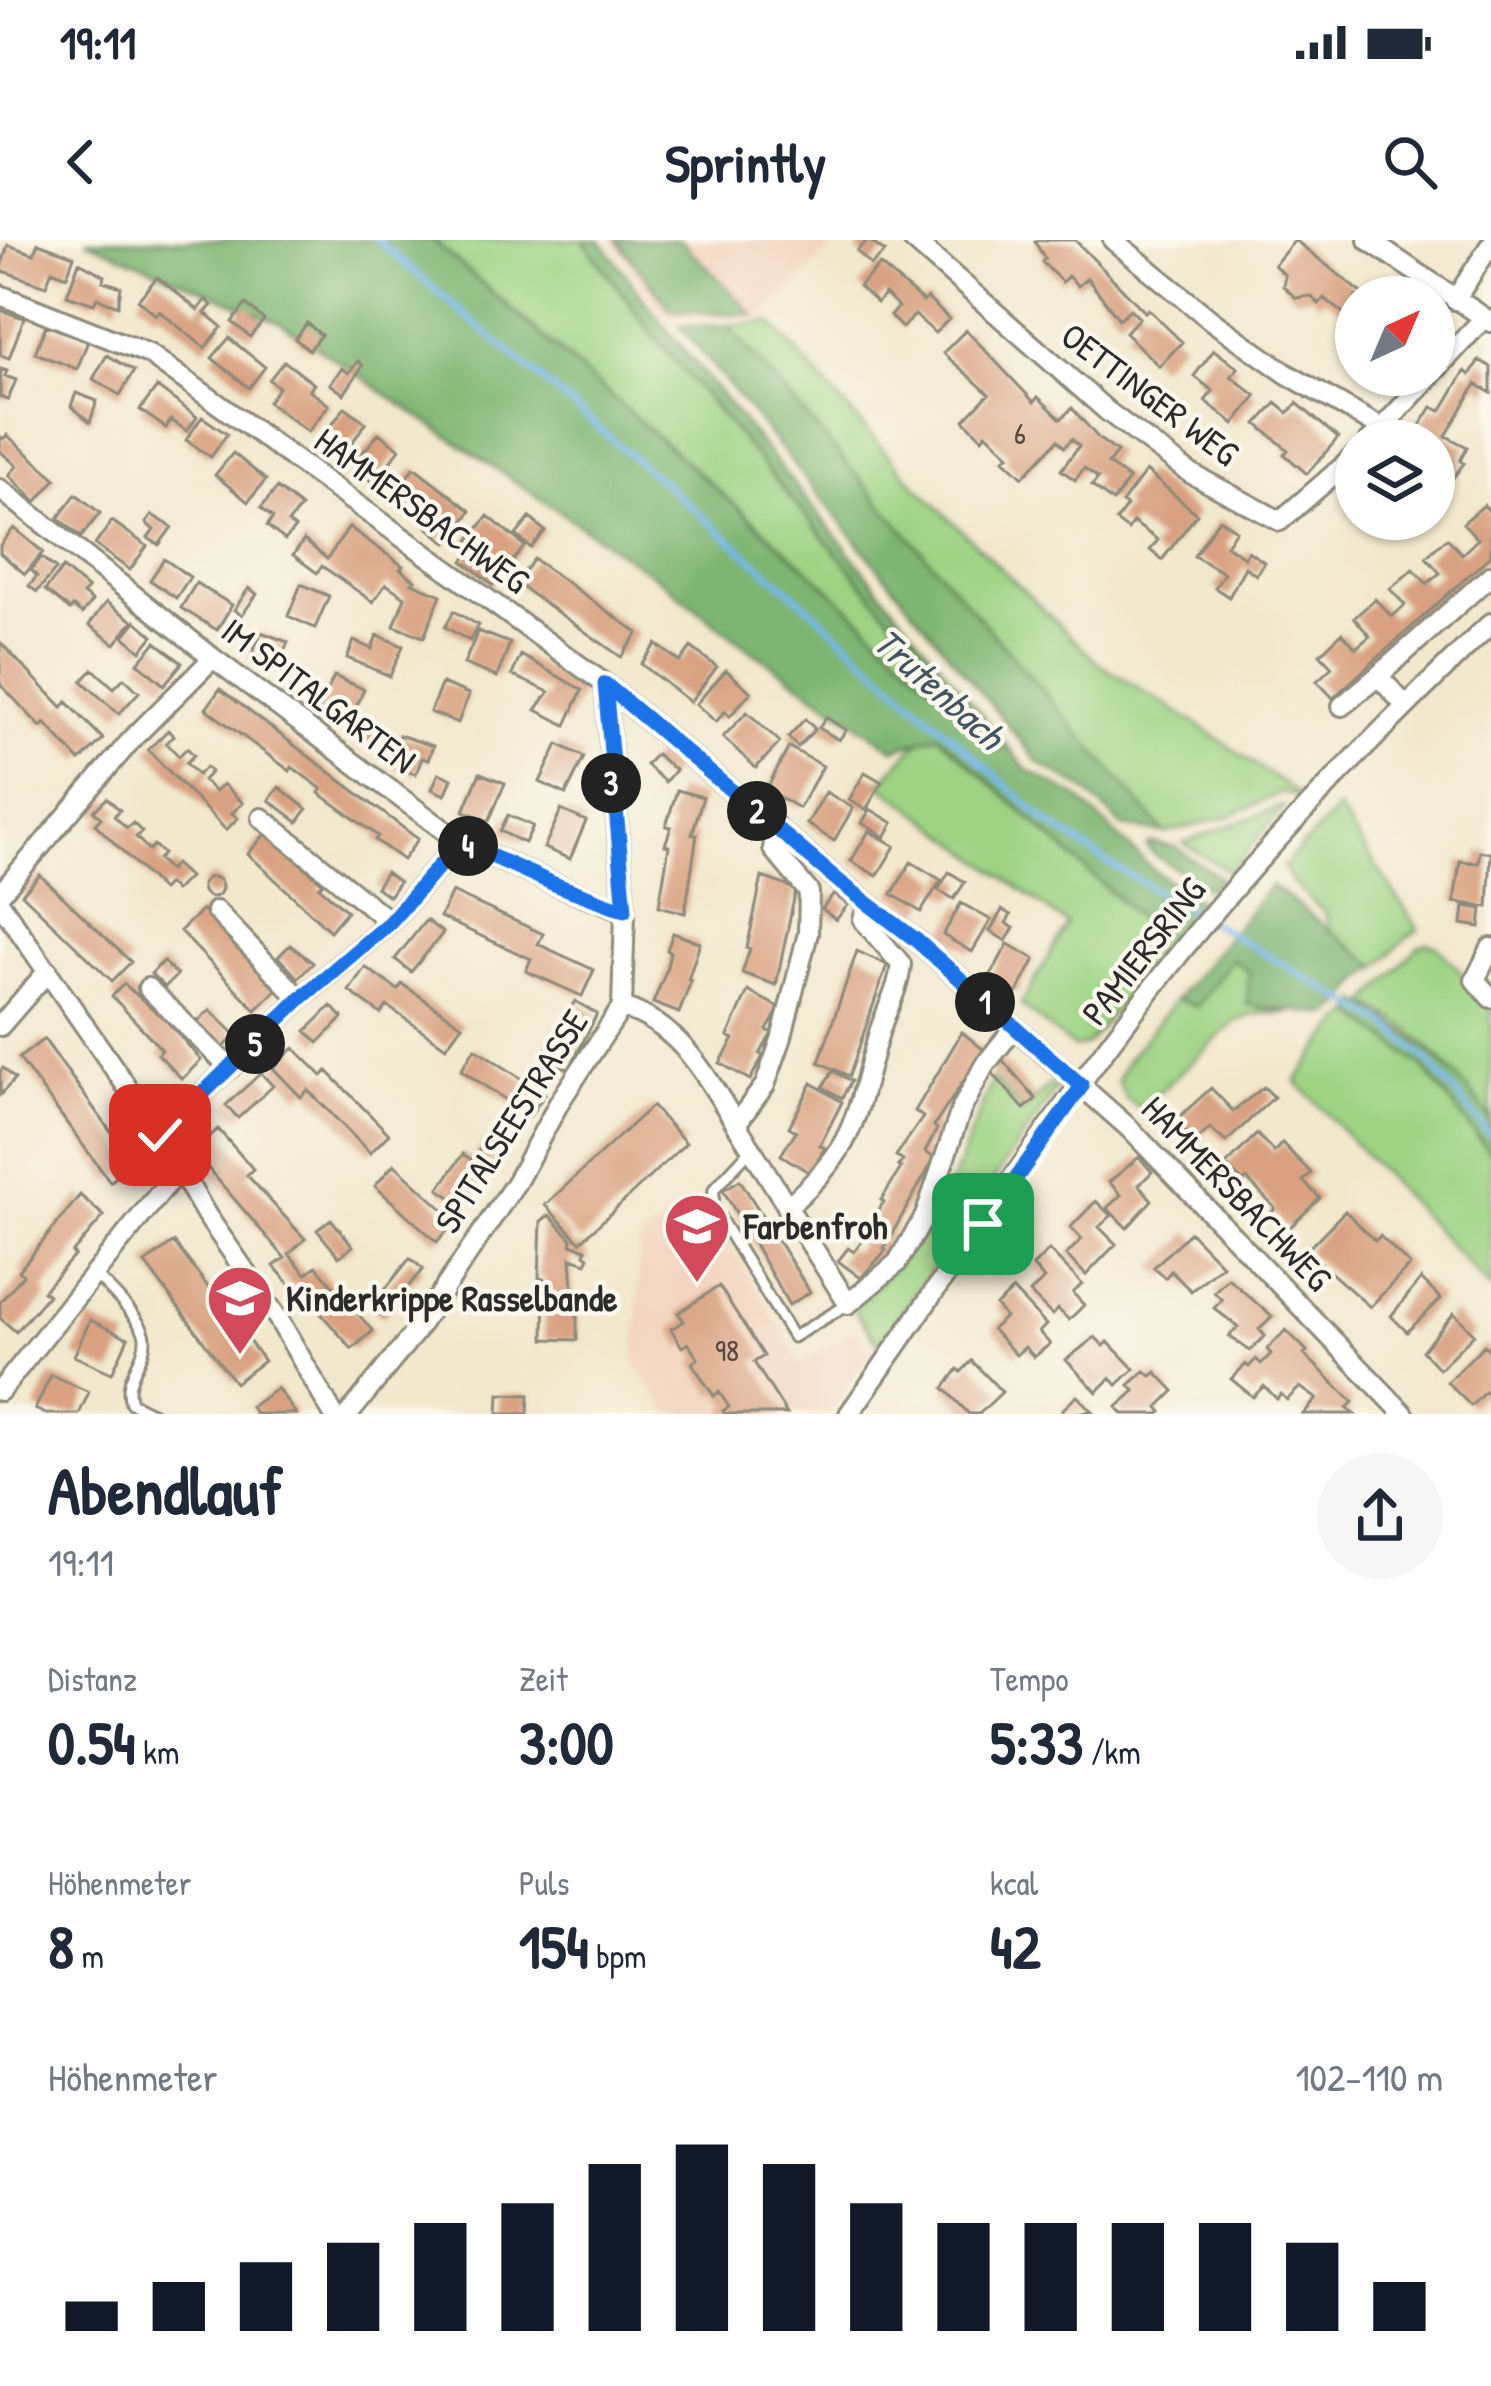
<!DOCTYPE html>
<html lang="de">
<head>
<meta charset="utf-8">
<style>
  body { margin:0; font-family:"Patrick Hand",sans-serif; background:#f6f6f7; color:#1f2937; height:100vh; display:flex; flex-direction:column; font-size:45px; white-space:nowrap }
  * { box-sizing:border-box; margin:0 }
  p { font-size:39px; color:#747a83 }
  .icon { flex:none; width:66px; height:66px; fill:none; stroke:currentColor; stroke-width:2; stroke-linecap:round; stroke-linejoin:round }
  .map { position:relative; height:1174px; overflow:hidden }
  .panel { display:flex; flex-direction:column; background:#fff; flex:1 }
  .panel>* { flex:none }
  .needle { width:78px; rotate:44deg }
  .buttons { position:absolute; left:1335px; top:36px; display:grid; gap:24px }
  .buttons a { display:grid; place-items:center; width:120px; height:120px; border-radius:50%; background:#fff; box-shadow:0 3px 9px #0004; font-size:60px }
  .pin { position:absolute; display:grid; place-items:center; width:102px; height:102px; color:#fff; margin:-51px; border-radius:24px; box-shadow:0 6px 18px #0006 }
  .km { position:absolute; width:60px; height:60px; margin:-30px; border-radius:50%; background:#222; color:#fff; font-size:33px; line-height:60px; text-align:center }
  .round { display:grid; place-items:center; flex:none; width:126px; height:126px; border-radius:63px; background:#f6f6f7 }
  .overview { display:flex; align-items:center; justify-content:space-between; height:204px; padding:0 48px }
  h1 { font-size:66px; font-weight:700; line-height:90px }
  .metrics { display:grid; grid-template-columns:repeat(3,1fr); gap:18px; height:204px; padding:12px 48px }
  .metrics div { display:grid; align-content:center }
  .metrics b { font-size:60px; font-weight:700 }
  .metrics small { font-size:33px; font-weight:400 }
  .metrics p { font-size:33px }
  .chart { height:336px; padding:24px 48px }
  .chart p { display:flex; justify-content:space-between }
  .chart svg { width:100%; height:216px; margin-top:12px; stroke:#111827; stroke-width:6 }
  .status { display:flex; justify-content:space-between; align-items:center; height:84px; padding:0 60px; background:#fff; direction:ltr }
  .status svg { height:33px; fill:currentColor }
  header { display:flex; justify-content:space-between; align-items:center; height:156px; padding:0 48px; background:#fff; font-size:54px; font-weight:700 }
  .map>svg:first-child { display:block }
</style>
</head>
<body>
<div class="status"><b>19:11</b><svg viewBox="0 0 49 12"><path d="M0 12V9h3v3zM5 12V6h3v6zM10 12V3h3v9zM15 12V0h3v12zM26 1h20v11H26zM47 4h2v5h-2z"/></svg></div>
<header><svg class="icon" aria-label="back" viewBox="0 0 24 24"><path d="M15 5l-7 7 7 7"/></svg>Sprintly<svg class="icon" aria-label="search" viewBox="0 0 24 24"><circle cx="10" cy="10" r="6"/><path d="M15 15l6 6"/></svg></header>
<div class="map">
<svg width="1491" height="1174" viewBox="0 0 1491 1174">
  <rect width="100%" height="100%" fill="#fbf7ec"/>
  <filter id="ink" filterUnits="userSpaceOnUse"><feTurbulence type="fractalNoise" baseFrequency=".00833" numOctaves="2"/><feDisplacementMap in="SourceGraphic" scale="24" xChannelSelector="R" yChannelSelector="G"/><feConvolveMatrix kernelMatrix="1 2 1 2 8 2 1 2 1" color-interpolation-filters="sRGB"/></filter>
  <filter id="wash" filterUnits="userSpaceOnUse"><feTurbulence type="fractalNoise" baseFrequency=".004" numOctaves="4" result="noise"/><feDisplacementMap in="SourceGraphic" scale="48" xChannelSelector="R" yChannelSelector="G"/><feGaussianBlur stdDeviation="2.7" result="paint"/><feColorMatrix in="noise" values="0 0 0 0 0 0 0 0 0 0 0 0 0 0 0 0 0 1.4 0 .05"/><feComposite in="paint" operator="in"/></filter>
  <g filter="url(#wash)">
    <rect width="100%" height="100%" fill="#f2e8ce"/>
    <path fill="#f3d4bf" d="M612 0H840L760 78 665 77Z
      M706 964 801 1123 855 1089 871 1114 830 1174H670L635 1124 640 1001 684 967Z"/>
    <path fill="#9ed384" stroke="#647f58" stroke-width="3" d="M433 0H583L651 93 1012 519 804 325Z
      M770 82 914 244 1098 423 1197 484 1304 559 1281 553 1227 577 1165 593 728 86Z
      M938 495 1147 686 1153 722 1087 805 1074 808 1021 765 1067 684 880 544 919 501Z
      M1280 567H1284L1230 632 1183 603Z
      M1338 569 1419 690 1407 697 1378 727 1330 691 1325 673 1293 644 1283 627Z
      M1427 703 1437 706 1491 765V879C1458 835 1417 788 1367 763L1419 706Z
      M1232 719 1249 732 1257 768 1290 773 1255 774 1236 781 1141 869 1127 859 1117 841 1127 820 1176 759 1197 766Z
      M1353 773 1422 826 1491 914V1049L1296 841 1335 789Z
      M993 838 1023 871 1050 845 1056 850 879 1104 854 1070 927 990 945 959Z"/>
    <path fill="#7eb572" stroke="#54704e" stroke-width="3" d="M86 0H432L804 326 1003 511 652 93 583 0H600L659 79 1026 529 1077 557 1154 631 1199 661 1153 722 1147 685 939 495 894 509 737 400 662 341 281 83Z
      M617 0H680L754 75 671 70Z
      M728 86 1165 593 1123 587 1084 549 1038 522 680 86Z
      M1151 603 1174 607 1221 638 1209 650 1152 613 1147 606Z
      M1271 645 1378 727C1356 739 1350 761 1330 775L1247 765 1249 732 1232 719 1197 767 1176 759Z
      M1358 761C1390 776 1483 850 1491 884 1491 893 1491 905 1491 914L1422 826 1353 773Z"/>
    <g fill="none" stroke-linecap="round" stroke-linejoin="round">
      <path stroke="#77b8ec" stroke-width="6" d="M377 0 801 360 1046 581 1103 620 1388 785 1427 820 1491 896"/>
    </g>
    <g id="blocks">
      <path fill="#d9a181" d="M868 0 885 12 871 25 857 11Z
        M1039 0H1075L1145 72 1148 69 1182 102 1159 126 1125 93 1139 78 1130 69 1119 79 1087 38 1078 46 1068 36 1062 42 1042 22 1045 19 1035 2Z
        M1295 0 1367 57H1356V83L1324 58 1319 64 1311 56 1296 58 1283 46 1285 35 1274 25Z
        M38 3 74 16 67 36 52 30 46 46 0 30 8 5 34 14Z
        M79 22 105 36 103 41 121 47 118 66 97 58 94 64 67 55Z
        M880 25 923 62 927 58 949 79 935 93 915 75 902 88 890 76 898 67 885 54 877 63 859 46Z
        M157 37 198 70 206 59 212 65 205 73 222 87 205 108 159 71 156 75 138 60Z
        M246 64 264 80 250 97 232 82Z
        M0 70 24 78 9 118 0 115Z
        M307 83 321 95 309 110 295 99Z
        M46 85 88 101 77 129 35 113Z
        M966 90 1034 162 1038 157 1061 179 1072 168 1099 199 1117 212 1108 224 1129 239 1113 262 1092 246 1098 238 1084 228 1075 240 1061 230 1079 206 1072 199 1064 207 1058 200 1023 237 1004 219 1009 215 986 193 982 198 964 180 989 154 943 113Z
        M229 98 265 127 249 148 212 118Z
        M1214 110 1238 128 1231 136 1256 156 1234 184 1205 161 1213 151 1194 136Z
        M107 115 134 131 120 155 93 139Z
        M1479 120 1491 127V153L1476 144 1446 196 1467 207 1460 221 1464 223 1450 242 1434 233V201H1410L1432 167 1441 171 1465 131 1470 135Z
        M284 121 314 144 309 150 329 165 308 192 268 162 279 147 269 140Z
        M358 121 363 125 344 154 330 144 342 128 349 133Z
        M1 129 7 131 5 136 16 140 8 160 0 157Z
        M157 147 197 177 187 191 171 180 166 188 140 170Z
        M76 153 97 161 90 182 71 166Z
        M1276 163 1288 173 1297 163 1338 198 1307 234 1284 214 1288 210 1257 184Z
        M345 167 366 183 341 218 319 202Z
        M202 177 227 194 211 217 186 200Z
        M379 193 400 209 374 243 352 226Z
        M7 195 56 239 36 262 9 235 17 226 0 211V196L3 199Z
        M233 213 266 240 248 262 215 235Z
        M414 227 471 271 447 303 425 285 434 274 419 262 411 273 391 257Z
        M1146 231 1197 274 1162 320 1150 310 1158 300 1133 282 1128 290 1116 281 1127 266 1122 263Z
        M277 248 301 267 288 283 295 288 285 300 267 286 273 278 261 268Z
        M76 254 100 273 81 297 58 278Z
        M1484 265 1491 273V315L1333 458 1317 441 1332 427 1320 414 1342 393 1356 408 1370 396 1354 378 1375 359 1392 377 1405 365 1390 349 1413 329 1427 344 1440 333 1426 317 1447 298 1462 314 1478 299 1463 283Z
        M152 275 172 287 159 305 148 298 154 290 146 283Z
        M488 276 525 306 493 345 463 321 475 305 469 300Z
        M530 278 545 291 531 308 516 295Z
        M1219 279 1236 290 1226 305 1244 317 1248 311 1264 322 1256 335 1245 327 1229 357 1215 348 1224 333 1194 316Z
        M112 281 147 306 130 330 95 305Z
        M349 287 403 326 400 329 415 340 412 343 441 355 424 397 394 386 405 357 386 344 373 362 322 326 317 333 293 315 304 300 327 319Z
        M14 288 43 312 25 334 0 313V305Z
        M41 317 56 329 37 352 29 346 37 336 31 330Z
        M164 319 190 337 176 358 150 340Z
        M534 319 638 393 621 417 516 343Z
        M63 328 88 349 83 354 92 361 82 374 73 367 70 370 45 350Z
        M196 343 232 365 217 390 181 368Z
        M301 344 329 356 315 388 288 376Z
        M249 348 257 354 242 375 234 370Z
        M106 362 133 381 115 404 89 385Z
        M454 371 478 385 470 401 445 387Z
        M136 381 153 396 141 411 124 396Z
        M478 391 510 403 497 437 464 424Z
        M261 392 288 402 276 431 250 420Z
        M377 395 403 406 390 436 347 418 354 401 372 409Z
        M0 402 62 467 67 462 103 499 80 521 45 483 41 487 0 444Z
        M156 402 182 423 164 445 138 423Z
        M656 404 680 422 691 407 717 427 690 462 641 424Z
        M521 415 582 450 566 485 536 470 549 452 512 435Z
        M93 429 114 448 124 438 139 452 119 474 82 441Z
        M726 430 751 452 730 476 725 471 716 482 696 464Z
        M334 436 364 449 347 487 317 474Z
        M442 443 469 454 458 483 430 472Z
        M220 449 418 599 403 620 375 600 378 596 319 553 322 549 292 527 290 531 206 469Z
        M747 472 780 502 756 528 723 497Z
        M826 477 846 490 839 500 819 488Z
        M805 479 815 489 798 507 788 497Z
        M363 481 381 487 374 506 357 499Z
        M168 490 174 496 166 503 179 516 187 508 194 515 186 523 198 535 206 527 211 532 203 540 215 552 223 544 243 563 232 573 238 578 226 590 148 510Z
        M399 495 433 506 428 520 422 518 416 534 389 525Z
        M558 504 584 517 566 554 540 542Z
        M789 507 823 526 799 568 766 550Z
        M656 514 675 530 665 542 646 525Z
        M865 532 882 542 866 570 849 560Z
        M439 533 452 539 445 555 432 549Z
        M480 533 505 543 489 581 464 571Z
        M279 547 307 569 298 582 269 560Z
        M677 550 703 557 692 594 697 595 685 673 659 666 669 606 665 605 671 587 666 586Z
        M826 552 853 568 834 601 807 584Z
        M107 558 120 570 114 576 127 588 133 583 142 592 136 597 149 610 154 605 163 614 158 619 169 630 175 624 189 637 175 651 168 644 162 650 95 584 101 578 94 571Z
        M870 569 893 583 885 597 862 583Z
        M561 570 586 581 570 619 544 608Z
        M508 575 533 586 525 603 500 591Z
        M742 575 755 587 744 598 731 586Z
        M869 591 895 606 877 636 851 621Z
        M266 593 323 643 319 647 347 671 330 691 248 614Z
        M1480 611 1491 613 1488 667 1454 662 1460 621 1478 623Z
        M911 622 941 640 921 672 892 654Z
        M386 632 399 642 389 656 376 647Z
        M949 632 965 642 954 659 938 650Z
        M40 635 131 722 112 741 22 654Z
        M762 637 796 649 776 745 742 733 750 709 747 708Z
        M202 647a10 10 0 1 1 20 0a10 10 0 1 1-20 0Z
        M452 652 543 694 538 704 594 730 582 756 526 731 531 719 440 677Z
        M834 654 848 665 836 680 822 669Z
        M961 663 991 680 972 712 943 695Z
        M1464 666 1482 669 1480 687 1462 684Z
        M202 670 277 749 256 770 180 691Z
        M1002 670 1011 675 1006 683 1014 688 1006 701 990 691Z
        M426 680 443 693 411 732 395 719Z
        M673 693 700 703 688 740 691 741 679 773 653 763 666 731 670 712 667 710Z
        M1008 704 1035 719 1017 753 989 738Z
        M290 705 313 723 298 738 278 717Z
        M857 711 887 725 849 836 819 822Z
        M163 721 177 735 165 747 151 734Z
        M365 727 398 750 402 744 462 785 446 807 387 766 381 774 349 751Z
        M124 744 166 780 201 820 182 839 158 814 162 810 112 756Z
        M748 751 780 768 767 790 772 793 760 814 763 816 750 840 720 823 734 799 728 796Z
        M575 761 597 774 569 830 543 815Z
        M331 766 343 778 318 803 306 791Z
        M210 770 236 795 223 808 197 782Z
        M962 792 984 810 934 886 937 889 925 912 933 917 930 926 884 1008 886 1010 861 1038 838 1021 848 1008 854 1012 867 995 876 979 873 977 884 962 881 960 901 928 898 926 903 921 896 916 923 877 915 871Z
        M44 799 134 924 110 942 19 818Z
        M294 808 322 836 327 831 389 894 370 913 308 850 301 857 273 828Z
        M475 808 545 854 530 876 461 830Z
        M1001 818 1036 859 1024 869 989 829Z
        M3 828 15 839 0 855V831Z
        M833 831 851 841 842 858 823 847Z
        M261 833 273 846 238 878 226 865Z
        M812 843 842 862 820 905 825 908 810 933 781 915 796 891 789 887Z
        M1264 847 1274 857 1226 902 1210 888 1195 902 1175 881 1211 848 1233 871Z
        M652 866 686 903 580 1002 545 965Z
        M218 889 253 929 247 935 305 999 289 1014 306 1034 316 1026 373 1091 352 1109 295 1044 292 1047 274 1026 285 1018 193 911Z
        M1257 894 1274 912 1282 903 1311 933 1303 941 1320 958 1288 989 1272 972 1275 968 1247 939 1243 942 1226 925Z
        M486 900 499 909 462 964 439 949 463 914 472 920Z
        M1139 917 1152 932 1139 945 1152 960 1127 988 1107 968 1121 955 1109 942Z
        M394 924 456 981 437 1002 375 946Z
        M740 940 810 1052 789 1065 723 950Z
        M80 955 104 976 72 1013 75 1015 43 1051 48 1055 16 1092 0 1078V1062L23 1035 19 1031Z
        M1096 961 1111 976 1099 987 1116 1004 1086 1035 1066 1015 1082 999 1071 987Z
        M1345 971 1375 1001 1380 996 1410 1025 1370 1067 1306 1011Z
        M549 975 572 999 571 1004 586 1009 585 1014 589 1017 586 1023 571 1018 574 1063 593 1067 591 1071 577 1072V1100L544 1099 545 1039 539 1038 541 981Z
        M331 979 353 1006 339 1017 317 990Z
        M1190 992 1222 1025 1191 1051 1171 1031 1165 1038 1154 1027Z
        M174 1002 264 1121 235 1143 145 1023Z
        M1049 1010 1082 1044 1073 1053 1084 1065 1069 1080 1058 1069 1052 1075 1030 1053 1044 1039 1033 1026Z
        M410 1018 423 1029 383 1077 371 1067Z
        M1228 1038 1272 1077 1259 1089 1265 1096 1250 1111 1229 1096 1238 1087 1214 1068 1222 1060 1214 1052Z
        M1421 1039 1441 1059 1407 1092 1391 1076Z
        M719 1046 764 1116 754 1122 787 1174H725L723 1171 729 1167 719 1152 714 1156 692 1123 698 1119 688 1103 682 1107 671 1089 684 1081 678 1073Z
        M1013 1050 1046 1085 1039 1092 1050 1104 1034 1117 1025 1107 1016 1115 992 1089 1005 1077 996 1066Z
        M1454 1073 1474 1094 1439 1129 1422 1111Z
        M90 1080 128 1098 112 1133 74 1116Z
        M1286 1090 1307 1111 1304 1114 1353 1162 1347 1168 1354 1174H1303L1317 1159 1300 1147 1287 1160 1281 1154 1277 1159 1264 1146 1253 1157 1231 1139 1246 1124 1249 1127 1256 1119 1261 1124 1271 1114 1267 1109Z
        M1095 1097 1104 1106 1108 1102 1134 1129 1117 1145 1111 1138 1097 1152 1066 1120Z
        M1484 1105 1491 1112V1146L1471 1166 1447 1142Z
        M972 1121 1002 1152 979 1174H969L944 1148 958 1129 961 1132Z
        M1145 1131 1151 1136 1156 1132 1174 1151 1158 1167 1162 1172 1159 1174H1123L1117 1167 1135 1151 1129 1145Z
        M51 1135 89 1152 79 1174H46L35 1169Z
        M277 1148 296 1174H256L251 1167Z
        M499 1154 529 1155 528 1174H498Z
        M1077 1156 1092 1171 1066 1174 1062 1170Z"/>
    </g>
  </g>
  <g filter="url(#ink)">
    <use href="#blocks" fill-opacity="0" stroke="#8e8a7c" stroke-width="3"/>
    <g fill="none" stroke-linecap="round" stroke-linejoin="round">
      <defs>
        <path id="lane" d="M751 909 714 949 713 967 793 1097 847 1065
          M96 1035C107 1047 145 1082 145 1098 146 1122 122 1137 131 1163L154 1174"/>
        <path id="street" d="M913 0 1107 171 1190 233 1280 281 1356 215
          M1113 0 1212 81 1287 134 1383 189
          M1368 0 1491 82
          M0 55 149 114 605 444 841 643 916 700 1129 888 1404 1174
          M1455 60 1491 4
          M1434 132 1484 78
          M1370 201 1431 135
          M0 249 213 418 460 602 554 644 625 671
          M1405 465 1378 436 1491 335
          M1342 466 1378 436
          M262 578 390 682
          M776 587 773 609 809 652 808 693 781 800 765 845 736 884 848 1064 897 1023 925 976 961 870 984 826 1014 788
          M0 654 133 498 213 418
          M0 663 160 895 207 976 279 1080 333 1174
          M216 671 300 759
          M1491 708 1475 740 1491 758
          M148 748 230 828
          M622 767C680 785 706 836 736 884
          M0 786 48 731
          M160 895 300 759 390 682 460 602
          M787 967C857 906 854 880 878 796 885 771 899 750 901 724L863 680 868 664
          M0 1151 179 929
          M349 1174 415 1092 517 941 560 861 622 767 625 671 605 444
          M849 1174C975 996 1094 809 1237 645 1317 553 1403 468 1491 383"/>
      </defs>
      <use href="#lane" stroke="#8e8a7c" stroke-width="15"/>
      <use href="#street" stroke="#8e8a7c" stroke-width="24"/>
      <use href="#lane" stroke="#fff" stroke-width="9"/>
      <use href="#street" stroke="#fff" stroke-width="18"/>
    </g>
  </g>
  <g fill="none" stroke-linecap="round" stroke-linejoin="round" filter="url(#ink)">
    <defs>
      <path id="route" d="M160 895 300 759 390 682 460 602 554 644 625 670 605 444 841 643 916 700 1082 846 983 984"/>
    </defs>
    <use href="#route" stroke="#fff" stroke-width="24"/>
    <use href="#route" stroke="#1a73e8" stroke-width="15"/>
  </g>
  <defs>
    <symbol id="school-pin" viewBox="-11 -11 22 30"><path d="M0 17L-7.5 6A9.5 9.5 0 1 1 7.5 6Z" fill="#d1495b" stroke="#fbf7ec"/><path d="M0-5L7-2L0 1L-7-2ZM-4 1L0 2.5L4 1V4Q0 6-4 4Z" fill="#fff"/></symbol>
  </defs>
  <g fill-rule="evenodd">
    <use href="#school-pin" x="659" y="948" width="76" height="104"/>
    <use href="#school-pin" x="202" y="1020" width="76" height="104"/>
  </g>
  <g text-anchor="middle" stroke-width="9" stroke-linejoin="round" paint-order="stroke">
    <g font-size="30" fill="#564840">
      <text x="1020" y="204">6</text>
      <text x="727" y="1121">98</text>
    </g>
    <g font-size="36" fill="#2b2b2b" stroke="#fbf7ec">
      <text transform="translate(1150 154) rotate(37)" y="13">OETTINGER WEG</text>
      <text transform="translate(422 270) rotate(36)" y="13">HAMMERSBACHWEG</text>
      <text transform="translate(319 455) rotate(37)" y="13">IM SPITALGARTEN</text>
      <text transform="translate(1143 711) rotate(-52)" y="13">PAMIERSRING</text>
      <text transform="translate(511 881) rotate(-58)" y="13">SPITALSEESTRASSE</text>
      <text transform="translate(1237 953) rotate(46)" y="13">HAMMERSBACHWEG</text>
    </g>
    <g font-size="36" font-weight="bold" fill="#2b2b2b" stroke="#fbf7ec" text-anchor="start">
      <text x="744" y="999">Farbenfroh</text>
      <text x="286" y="1071">Kinderkrippe Rasselbande</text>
    </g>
    <g font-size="39" font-style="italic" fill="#425565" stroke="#fbf7ec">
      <text transform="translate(939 448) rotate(42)" y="14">Trutenbach</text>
    </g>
  </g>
</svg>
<div class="buttons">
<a><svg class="needle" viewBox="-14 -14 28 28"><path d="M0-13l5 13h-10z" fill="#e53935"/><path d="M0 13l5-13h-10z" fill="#747a83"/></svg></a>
<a><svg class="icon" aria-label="layers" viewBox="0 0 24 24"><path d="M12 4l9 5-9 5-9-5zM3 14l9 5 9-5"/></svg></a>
</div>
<div class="pin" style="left:983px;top:984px;background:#1e9e55"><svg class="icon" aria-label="arrive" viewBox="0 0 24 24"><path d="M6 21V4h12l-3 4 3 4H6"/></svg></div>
<div class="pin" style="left:160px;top:895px;background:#d93025"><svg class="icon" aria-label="check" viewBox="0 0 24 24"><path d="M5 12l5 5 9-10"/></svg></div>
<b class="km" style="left:985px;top:762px">1</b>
<b class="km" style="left:757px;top:571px">2</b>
<b class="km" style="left:611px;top:543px">3</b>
<b class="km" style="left:468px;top:606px">4</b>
<b class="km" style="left:255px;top:804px">5</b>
</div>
<section class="panel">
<div class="overview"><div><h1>Abendlauf</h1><p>19:11</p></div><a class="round"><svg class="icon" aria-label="share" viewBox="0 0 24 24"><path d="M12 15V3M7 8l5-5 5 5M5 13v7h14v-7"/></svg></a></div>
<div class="metrics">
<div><p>Distanz</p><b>0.54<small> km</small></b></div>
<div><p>Zeit</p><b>3:00</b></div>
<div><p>Tempo</p><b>5:33<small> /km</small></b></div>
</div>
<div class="metrics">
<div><p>Höhenmeter</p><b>8<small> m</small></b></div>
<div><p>Puls</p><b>154<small> bpm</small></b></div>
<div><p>kcal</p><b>42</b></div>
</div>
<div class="chart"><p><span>Höhenmeter</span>102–110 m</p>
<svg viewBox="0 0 160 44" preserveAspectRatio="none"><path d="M5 44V38M15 44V34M25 44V30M35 44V26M45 44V22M55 44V18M65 44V10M75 44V6M85 44V10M95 44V18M105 44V22M115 44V22M125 44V22M135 44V22M145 44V26M155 44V34"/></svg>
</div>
</section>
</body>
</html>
